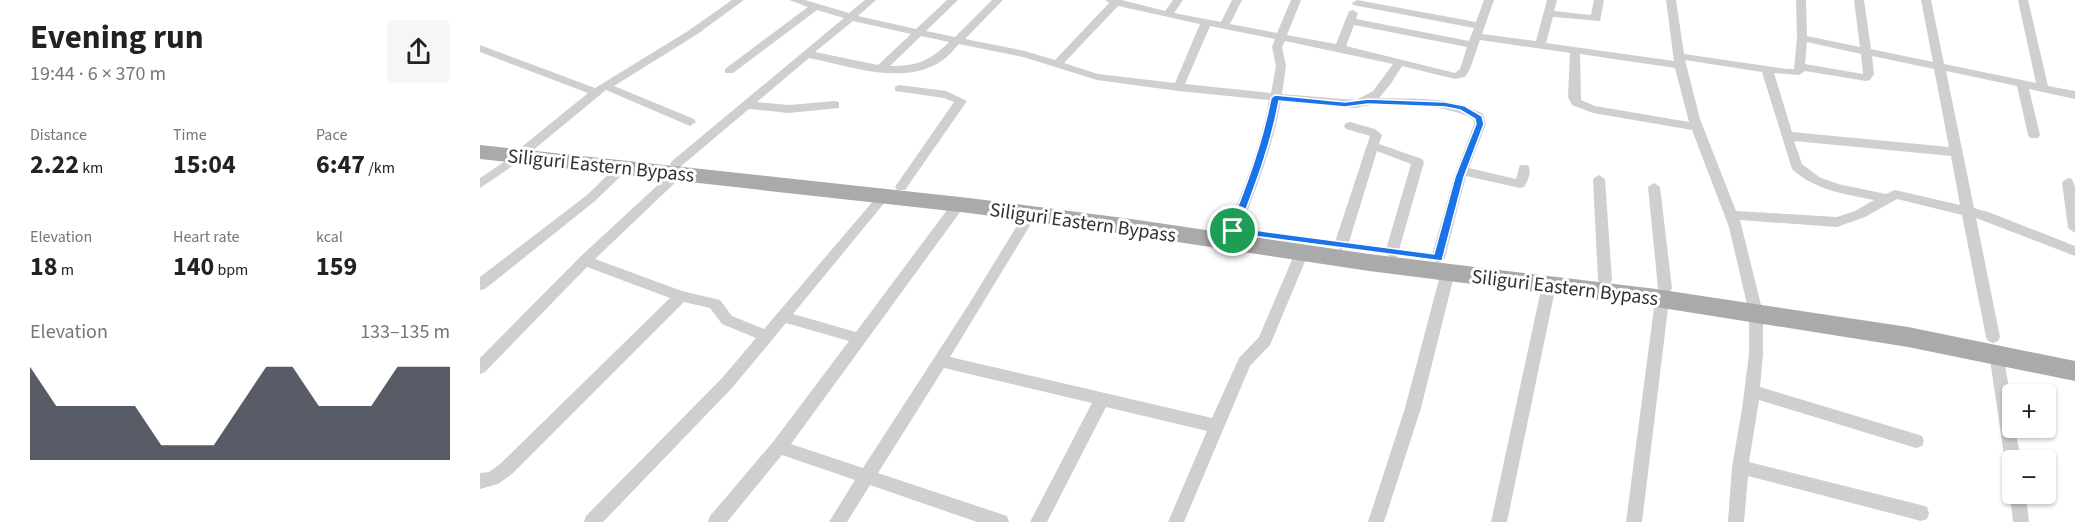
<!DOCTYPE html>
<html lang="en">
<head>
<meta charset="utf-8">
<style>
  body { margin:0; font-family:"Source Sans 3",sans-serif; background:#f6f6f6; color:#222; height:100vh; display:flex; flex-direction:column; font-size:22px; white-space:nowrap }
  * { box-sizing:border-box; margin:0 }
  p { font-size:20px; color:#767676 }
  .icon { flex:none; width:33px; height:33px; fill:none; stroke:currentColor; stroke-width:2; stroke-linecap:round; stroke-linejoin:round }
  .map { position:relative; flex:1; overflow:hidden }
  .details { display:flex; flex-direction:column; background:#fff; width:480px }
  .details>* { flex:none }
  .controls { position:absolute; left:1522px; top:384px; display:grid; gap:12px }
  .controls a { display:grid; place-items:center; width:54px; height:54px; border-radius:6px; background:#fff; box-shadow:0 2px 4px #0004; font-size:30px }
  .pin { position:absolute; display:grid; place-items:center; width:51px; height:51px; color:#fff; margin:-26px; border:3px solid #fff; border-radius:50%; box-shadow:0 2px 6px #0007 }
  .round { display:grid; place-items:center; flex:none; width:63px; height:63px; border-radius:6px; background:#f6f6f6 }
  .overview { display:flex; align-items:center; justify-content:space-between; height:102px; padding:0 30px }
  h1 { font-size:33px; font-weight:700; line-height:45px }
  .metrics { display:grid; grid-template-columns:repeat(3,1fr); gap:9px; height:102px; padding:6px 30px }
  .metrics div { display:grid; align-content:center }
  .metrics b { font-size:26px; font-weight:700 }
  .metrics small { font-size:16px; font-weight:400 }
  .metrics p { font-size:16px }
  .chart { height:168px; padding:12px 30px }
  .chart p { display:flex; justify-content:space-between }
  .chart svg { width:100%; height:108px; margin-top:6px; fill:#111827; opacity:.7 }
  main { display:flex; flex:1; min-height:0 }
  .map>svg:first-child { display:block }
</style>
</head>
<body>
<main>
<section class="details">
<div class="overview"><div><h1>Evening run</h1><p>19:44 · 6 × 370 m</p></div><a class="round"><svg class="icon" aria-label="share" viewBox="0 0 24 24"><path d="M12 15V3M7 8l5-5 5 5M5 13v7h14v-7"/></svg></a></div>
<div class="metrics">
<div><p>Distance</p><b>2.22<small> km</small></b></div>
<div><p>Time</p><b>15:04</b></div>
<div><p>Pace</p><b>6:47<small> /km</small></b></div>
</div>
<div class="metrics">
<div><p>Elevation</p><b>18<small> m</small></b></div>
<div><p>Heart rate</p><b>140<small> bpm</small></b></div>
<div><p>kcal</p><b>159</b></div>
</div>
<div class="chart"><p><span>Elevation</span>133–135 m</p>
<svg viewBox="0 0 160 44" preserveAspectRatio="none"><path d="M0 44V6L10 22L20 22L30 22L40 22L50 38L60 38L70 38L80 22L90 6L100 6L110 22L120 22L130 22L140 6L150 6L160 6V44z"/></svg>
</div>
</section>
<div class="map">
<svg width="1595" height="522" viewBox="0 0 1595 522">
  <rect width="100%" height="100%" fill="#fff"/>
  <g fill="none" stroke-linecap="round" stroke-linejoin="round">
    <path fill="#cfcfcf" fill-rule="evenodd" d="M252 0H264L216 35 134 86 214 119 216 122 210 126 126 90 52 151H44L42 148 44 145 108 93 0 52V45L115 88 208 31Z
      M309 0H325L369 13 385 0H396L378 16 436 29 467 0H478L446 31 475 37 512 0H523L485 39 545 51 575 60 629 3 625 0H642L685 11 693 0H703L694 13 741 22 752 0H762L750 24 797 33 811 0H821L807 35 856 44 869 11 873 10 878 13 876 19 989 41 994 28 873 5 872 3 877 0 996 22 1004 0H1014L1002 34 1056 41 1067 0H1077L1074 11 1111 15 1114 0H1124L1120 21 1073 17 1066 43 1194 61 1186 0H1196L1204 54 1307 69H1314L1317 38 1316 0H1326L1327 36 1380 47 1374 0H1384L1391 49 1453 62 1441 0H1451L1464 64 1556 83 1538 0H1548L1568 86 1595 91V99L1549 89 1560 135 1558 138H1550L1548 135 1537 86 1466 71 1494 208 1511 213 1595 246V256L1496 218 1520 337 1518 341 1513 343 1508 341 1506 337 1482 215 1417 199 1385 217 1357 227 1260 220 1283 313V354L1280 387 1436 434 1442 436 1444 441 1442 446 1436 448 1279 400 1269 462 1441 505 1447 507 1449 513 1447 519 1441 521 1268 476 1264 522H1248L1252 467 1262 409 1269 354V313L1249 227 1212 130 1113 113 1092 105 1088 97 1090 53 1000 40 990 69 985 77 975 79 922 66 910 85 899 98C934 99 972 96 1003 114L1006 124 989 168 1036 179 1040 165H1048C1052 171 1048 181 1044 187L1040 188 986 176 965 258 958 263 951 258 974 177 994 124 993 119C968 104 904 100 876 108L801 101C793 147 776 188 760 231L753 236 746 231C764 188 781 146 789 100L698 91 617 80 543 57 479 44C474 49 469 56 463 60 425 87 369 66 329 58L277 102 309 105 355 101 359 102V108L309 113 269 109 200 167H192L190 164 192 161 364 18 337 10 253 73H245V69L328 7ZM638 6 720 24 695 83 618 74 584 63ZM373 21 431 34 398 65 335 52ZM874 25 987 47 980 69 975 73 866 46ZM730 26 795 39 792 47 796 66 791 93 705 84ZM441 36 469 42C450 61 437 66 410 66ZM805 41 913 64 893 91 876 100 802 94 806 66 802 47ZM1327 42 1381 54 1383 74 1325 64ZM1100 54 1195 68 1209 122 1115 106 1101 100ZM1392 56 1454 69 1469 147 1312 132 1294 73 1319 75 1325 71 1386 81 1390 80 1394 74ZM1205 60 1282 72 1312 169C1334 190 1365 194 1394 200L1375 211 1357 217 1256 211 1220 119ZM1314 141 1471 156 1480 205 1415 190 1406 194 1358 184 1339 177 1322 164Z
      M419 85 466 91 487 101 425 190H417L415 187 417 184 474 102 464 98 415 91V87Z
      M870 122 895 129 902 135 899 144 942 159 944 162 917 257 912 258 905 253 931 164 897 151 868 245 861 250 854 245 890 136 866 129 864 126 866 123Z
      M39 152 45 156 43 159 0 188V178Z
      M144 162 150 166 148 169 115 201 5 289 0 290V277L107 195 140 163Z
      M198 169 204 173 202 176 115 259 202 291 240 300 252 316 284 329 400 193H408L410 196 313 314 376 332 473 202H483L484 205 483 208 311 444 383 468 489 304 546 211H556L557 214 470 357 732 418 759 358 779 337 817 248H827L829 252 790 345 770 366 704 522H688L727 431 626 407 567 522H550L612 403 464 368 398 473 527 516 529 522H497L390 485 367 522H349L375 480 302 455 247 522H228L230 516 293 442 369 341 306 323 252 388 123 522H104L106 516 242 378 276 338 242 324 230 308 204 302 32 474 18 484 0 489V473L9 472 20 464 190 298 107 267 5 372 0 374V358L100 257 194 170Z
      M1119 175 1125 179 1132 280 1130 284H1120L1118 280 1113 179Z
      M1588 178 1592 179 1595 187V233L1588 228 1582 182Z
      M1174 183 1180 187 1192 288 1190 292H1180L1178 288 1168 187Z
      M968 267 973 268 975 272 941 408 904 522H888L925 408 961 272 963 268Z
      M1069 280 1074 281 1076 285 1027 522H1011L1062 285 1064 281Z
      M1182 295 1187 296 1189 300 1162 522H1146L1175 300 1177 296Z
      M1516 347 1521 349 1523 353 1533 412V428H1535L1541 460H1533V469L1527 467 1525 462 1509 353 1511 349Z
      M1533 488V494H1546L1549 522H1533L1530 494Z"/>
    <path fill="#aaa" fill-rule="evenodd" d="M0 145 489 198 651 219 889 254 1176 289 1428 327 1595 361V381L1428 347 1176 307 889 271 651 235 489 213 0 159Z"/>
  </g>
  <path fill="#1a73e8" stroke="#fff" stroke-width="1.5" fill-rule="evenodd" d="M795 95 865 102 888 99 965 102 985 106 1002 116 1004 124 984 177 962 261 750 233 748 231C766 187 782 144 791 98ZM799 101 865 107 888 104 965 107 980 110 995 119 996 124 975 177 954 254 759 228C775 186 791 145 799 101Z"/>
  <g text-anchor="middle" stroke-width="6" stroke-linejoin="round" paint-order="stroke">
    <g font-size="20" fill="#323232" stroke="#fff">
      <text transform="translate(121 165) rotate(6)" y="7">Siliguri Eastern Bypass</text>
      <text transform="translate(603 222) rotate(8)" y="7">Siliguri Eastern Bypass</text>
      <text transform="translate(1085 287) rotate(7)" y="7">Siliguri Eastern Bypass</text>
    </g>
  </g>
</svg>
<div class="controls">
<a>+</a>
<a>−</a>
</div>
<div class="pin" style="left:753px;top:231px;background:#1e9e55"><svg class="icon" aria-label="arrive" viewBox="0 0 24 24"><path d="M6 21V4h12l-3 4 3 4H6"/></svg></div>
</div>
</main>
</body>
</html>
